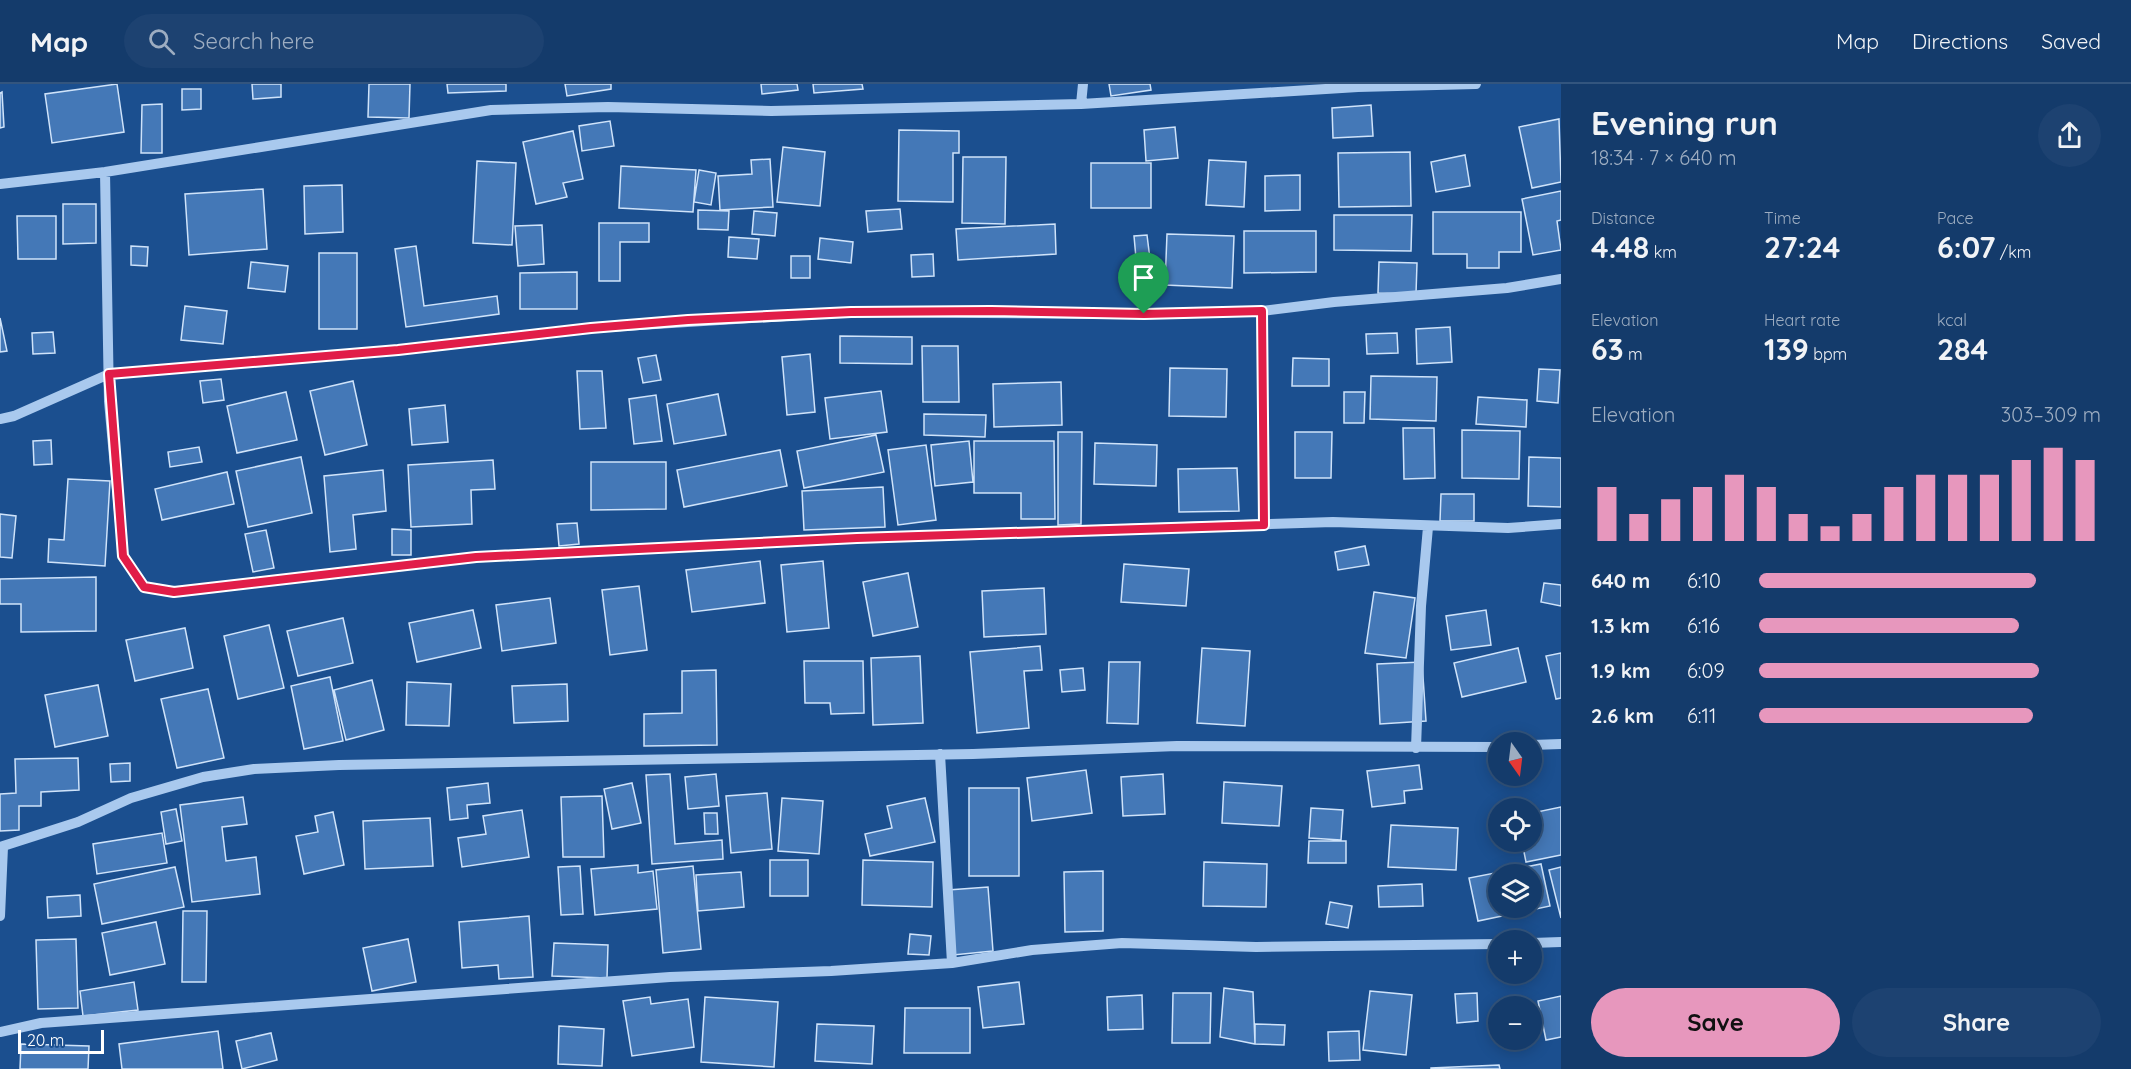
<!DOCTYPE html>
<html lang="en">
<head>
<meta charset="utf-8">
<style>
  body { margin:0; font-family:Quicksand,sans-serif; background:#1d4271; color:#f1f3f6; height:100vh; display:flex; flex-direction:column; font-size:22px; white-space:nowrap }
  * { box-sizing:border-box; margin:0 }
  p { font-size:20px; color:#9dadc1 }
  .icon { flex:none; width:33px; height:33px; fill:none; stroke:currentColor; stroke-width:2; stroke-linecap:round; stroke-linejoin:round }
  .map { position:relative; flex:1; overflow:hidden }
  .sheet { display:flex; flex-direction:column; background:#143b6b; width:570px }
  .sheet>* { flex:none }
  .needle { width:39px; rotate:166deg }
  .fabs { position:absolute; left:1488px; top:648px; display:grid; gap:12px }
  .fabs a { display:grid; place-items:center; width:54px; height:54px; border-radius:50%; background:#143b6b; box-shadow:0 3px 15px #0003,0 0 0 2px #33557e; font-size:30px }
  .scale { position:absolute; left:18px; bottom:15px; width:86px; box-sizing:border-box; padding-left:6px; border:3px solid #fff; border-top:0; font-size:16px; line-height:21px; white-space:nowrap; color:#fff; -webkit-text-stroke:4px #1b4f8f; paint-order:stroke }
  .pin { position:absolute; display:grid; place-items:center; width:51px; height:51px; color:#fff; margin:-62px -26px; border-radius:50% 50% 50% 0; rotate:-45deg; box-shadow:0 0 6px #0007 }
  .pin .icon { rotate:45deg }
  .round { display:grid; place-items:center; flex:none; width:63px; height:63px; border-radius:32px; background:#1d4271 }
  .head { display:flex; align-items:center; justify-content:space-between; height:102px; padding:0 30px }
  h1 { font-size:33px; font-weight:700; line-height:45px }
  .stats { display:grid; grid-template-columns:repeat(3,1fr); gap:9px; height:102px; padding:6px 30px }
  .stats div { display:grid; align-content:center }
  .stats b { font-size:30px; font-weight:700 }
  .stats small { font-size:16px; font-weight:400 }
  .stats p { font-size:16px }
  .chart { height:168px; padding:12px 30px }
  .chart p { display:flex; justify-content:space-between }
  .chart svg { width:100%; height:108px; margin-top:6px; stroke:#e797bd; stroke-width:6 }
  .button { display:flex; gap:12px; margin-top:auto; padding:12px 30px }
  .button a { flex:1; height:69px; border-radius:36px; background:#e797bd; color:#111; font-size:24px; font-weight:700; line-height:69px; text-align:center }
  .button a+a { background:#1d4271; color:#f1f3f6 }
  ul { padding:0 30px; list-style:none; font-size:20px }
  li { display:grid; grid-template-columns:96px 72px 1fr; align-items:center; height:45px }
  li i { height:15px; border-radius:8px; background:#e797bd }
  header { display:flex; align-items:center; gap:36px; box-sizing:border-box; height:84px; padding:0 30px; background:#143b6b; border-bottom:2px solid #33557e }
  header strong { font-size:28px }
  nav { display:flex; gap:33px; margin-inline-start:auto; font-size:21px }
  .search { width:420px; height:54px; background:#1d4271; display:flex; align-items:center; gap:15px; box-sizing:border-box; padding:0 21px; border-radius:33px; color:#9dadc1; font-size:22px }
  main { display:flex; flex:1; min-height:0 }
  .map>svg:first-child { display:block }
</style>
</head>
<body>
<header>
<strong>Map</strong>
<div class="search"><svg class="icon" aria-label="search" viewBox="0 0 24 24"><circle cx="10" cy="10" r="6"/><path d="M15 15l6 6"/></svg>Search here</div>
<nav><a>Map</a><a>Directions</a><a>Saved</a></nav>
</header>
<main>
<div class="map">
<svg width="1561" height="985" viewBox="0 0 1561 985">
  <rect width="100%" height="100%" fill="#1b4f8f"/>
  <path fill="#4478b7" stroke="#cfe3fa" stroke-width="1.5" fill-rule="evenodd" d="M117 0 124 48 52 59 45 10Z
    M252 0H281V13L253 15Z
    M369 0H410L409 34 368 33Z
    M447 0H506V7L448 9Z
    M565 0H611V5L567 12Z
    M761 0H797L798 6 762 10Z
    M813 0H862L863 5 814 9Z
    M1109 0H1150L1151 6 1111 12Z
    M182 5H201V25L182 26Z
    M2 8 4 43 0 44V9Z
    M162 20V69H141L142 21Z
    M1371 21 1373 52 1333 54 1332 24Z
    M1559 35 1561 98 1532 104 1519 43Z
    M610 37 614 62 582 67 579 42Z
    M1175 43 1178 74 1146 77 1144 46Z
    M899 46 959 47V69H953V118L898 117Z
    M573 47 583 95 563 99 567 113 536 120 523 58Z
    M783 63 825 68 820 122 777 118Z
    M1410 68 1411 122 1339 123 1338 69Z
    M1465 71 1470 102 1436 108 1431 78Z
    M963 73H1006L1005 140 962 139Z
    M770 75 773 123 720 126 718 92 752 90 751 76Z
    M1209 76 1246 78 1244 123 1206 121Z
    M477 77 516 79 512 161 473 159Z
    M1091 79H1151V124H1091Z
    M621 82 696 86 693 128 619 124Z
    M699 86 716 89 711 121 694 118Z
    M1300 91V126L1265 127V92Z
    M342 101 343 148 305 150 304 102Z
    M263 105 267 165 189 171 185 110Z
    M1561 107V136L1557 137 1561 166 1533 171 1522 115Z
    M63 120H96V159L63 160Z
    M900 125 902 145 868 148 866 127Z
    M698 126 729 127 728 146 698 145Z
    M754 127 777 129 775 152 752 150Z
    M1433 128H1521V168H1499V184H1467V170H1433Z
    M1334 131H1412L1411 167 1334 166Z
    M17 132H56V175H18Z
    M599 139H649V158H620V197H599Z
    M1055 140 1056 170 958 176 956 145Z
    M542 141 544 180 518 182 515 142Z
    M1244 147H1316V188L1244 189Z
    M1167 150 1234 152 1232 204 1165 201Z
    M1147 151 1151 183 1137 185 1134 152Z
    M729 153 759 155 757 175 728 173Z
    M820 154 853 158 851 179 818 175Z
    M131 162 148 163 147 182 131 181Z
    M416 162 424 222 497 212 499 230 406 243 395 165Z
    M319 169H357V245H319Z
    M933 170 934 192 912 193 911 171Z
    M791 172H810V194H791Z
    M251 178 288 182 285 208 248 204Z
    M1379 178 1417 179 1416 210 1378 209Z
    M577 188V225H520V189Z
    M185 222 227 227 223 260 181 256Z
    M0 234 7 267 0 268Z
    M1450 243 1452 278 1417 280 1416 245Z
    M53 248 55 269 33 270 32 249Z
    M1397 249 1398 269 1367 270 1366 250Z
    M840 252 912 253V280L840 279Z
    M922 262H958L959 318H923Z
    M810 270 815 328 787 331 782 273Z
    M656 271 661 296 643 299 638 274Z
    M1293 274 1329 275V302H1292Z
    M1170 284 1227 285 1226 333 1169 332Z
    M1539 285 1560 286 1558 319 1537 317Z
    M577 287H602L606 344 580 345Z
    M1371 292 1437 293 1436 337 1370 335Z
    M221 295 224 316 203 319 200 297Z
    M353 297 367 361 325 371 310 307Z
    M1061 298 1062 341 994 343 993 300Z
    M881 307 887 348 830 355 825 314Z
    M286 308 297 356 237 369 227 322Z
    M1344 308H1365L1364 339H1344Z
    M718 310 726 351 674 360 667 320Z
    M656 311 662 357 634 360 629 315Z
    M1478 313 1527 316 1526 343 1476 340Z
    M445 321 448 358 412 361 409 325Z
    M924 330 986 331 985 353 924 351Z
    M1403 344H1434L1435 394 1404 395Z
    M1462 346 1520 347 1519 395 1462 394Z
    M1058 348H1082L1081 440 1058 441Z
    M1295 348H1332L1331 394H1295Z
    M876 351 884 388 804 404 797 367Z
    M51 356 52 380 34 381 33 357Z
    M969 357 973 398 935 402 931 361Z
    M974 357H1054L1055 435H1021V409H974Z
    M1095 359 1157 361 1156 402 1094 400Z
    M926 361 936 436 898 441 888 366Z
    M199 363 202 378 170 383 168 368Z
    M780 366 787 402 684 423 677 386Z
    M301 373 312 429 248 443 236 387Z
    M1529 373 1561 374V423L1528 422Z
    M493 376 495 405 471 406 472 440 411 443 408 381Z
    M591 378H666V425L591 426Z
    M1237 384 1239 427 1179 428 1178 385Z
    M383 386 386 427 353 431 356 465 330 468 324 392Z
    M227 388 234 420 162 436 155 405Z
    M68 395 110 397 105 482 48 478 49 455 64 456Z
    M883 403 885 443 804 446 802 407Z
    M1441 410H1474V437H1440Z
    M0 430 16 432 12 474 0 473Z
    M577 439 579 460 559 462 557 440Z
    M392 445 411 446V471H392Z
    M266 446 274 484 253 488 245 450Z
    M1365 462 1369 481 1338 486 1335 468Z
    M760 477 765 519 692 528 686 486Z
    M823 477 829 544 787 548 781 481Z
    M1124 480 1189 485 1186 522 1121 518Z
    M908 489 918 543 873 552 863 498Z
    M96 493V547L21 548V520H0V495Z
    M1544 499 1561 501V522L1541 518Z
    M639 502 647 566 610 571 602 506Z
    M1044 504 1046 550 984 553 982 507Z
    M1374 508 1415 514 1406 574 1365 569Z
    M550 514 556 559 502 567 496 521Z
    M473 526 481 564 417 578 409 539Z
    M1486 526 1491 561 1451 566 1446 532Z
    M343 534 353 579 298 592 287 547Z
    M269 541 284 604 238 615 224 552Z
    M185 544 193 584 135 597 126 556Z
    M1040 562 1042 586 1024 587 1029 644 977 649 970 568Z
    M1202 564 1250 567 1245 642 1197 639Z
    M1518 564 1526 598 1462 613 1454 579Z
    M1561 569V614L1556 615 1546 572Z
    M920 572 923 639 873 641 871 574Z
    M804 577H863L864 629 831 630 830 619H805Z
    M1109 578H1140L1138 640 1107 639Z
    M1422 578 1426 637 1380 640 1377 580Z
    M1083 584 1085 606 1062 608 1060 586Z
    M716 586 717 661 644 662V630L682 629V587Z
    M330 593 343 657 304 665 291 602Z
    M372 596 384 646 346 656 334 606Z
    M407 598 451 600 449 642 406 641Z
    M567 600 568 637 514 639 512 602Z
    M98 601 108 652 55 663 45 611Z
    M208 605 224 674 177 684 161 615Z
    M78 674 79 706 41 708V722H19V746L0 747V710L16 709 15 675Z
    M130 679V697L111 698 110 680Z
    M1419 681 1422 705 1404 707 1405 719 1372 723 1367 687Z
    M1086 686 1092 729 1032 737 1027 694Z
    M670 690 675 760 722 756 723 775 652 780 646 691Z
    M716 690 719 722 688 725 685 693Z
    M1163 690 1165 730 1123 732 1121 693Z
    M1224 698 1282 702 1279 742 1222 739Z
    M488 699 490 719 467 721 468 734 450 736 447 704Z
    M632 699 641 739 612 745 604 705Z
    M969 704H1019V792H969Z
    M767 709 772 765 731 769 726 712Z
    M602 712 604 773H563L561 713Z
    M243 713 247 740 222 743 226 777 256 773 260 810 192 818 180 721Z
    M782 714 823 717 819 770 778 767Z
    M925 714 935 758 870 772 865 750 892 744 887 722Z
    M1561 723V771L1526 778 1522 758H1532V729Z
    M1311 724 1343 726 1341 756 1309 754Z
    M176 725 182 757 166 760 161 728Z
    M522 726 529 773 462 783 458 754 486 750 483 732Z
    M333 728 344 781 304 790 296 752 318 748 315 732Z
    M704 729H717L718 750H705Z
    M430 734 433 782 365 785 363 737Z
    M1391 741 1458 744 1456 786 1388 783Z
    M162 749 167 779 97 790 93 760Z
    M1309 757H1346V779H1308Z
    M770 776H808V812H770Z
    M863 776 933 778 932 823 862 821Z
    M1204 778 1267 780 1266 823 1203 822Z
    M1541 780 1550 822 1478 837 1469 794ZM1498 790H1532V824H1498Z
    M638 781V789L653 787 657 825 595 831 591 785Z
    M580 782 583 830 561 831 558 783Z
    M693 782 701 865 663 869 656 786Z
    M175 783 184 823 102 840 94 800Z
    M1561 783V834L1549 786Z
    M1103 787V847L1065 848 1064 788Z
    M741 788 744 823 698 827 696 791Z
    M1422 800 1423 822 1379 823 1378 802Z
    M988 803 993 867 953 871 948 806Z
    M80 811 81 832 48 834 47 813Z
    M1330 818 1352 822 1348 844 1326 840Z
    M183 827H207L206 898H182Z
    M529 832 533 893 499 895 498 881 462 884 459 838Z
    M156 838 165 880 110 891 102 849Z
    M910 850 931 852 929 871 908 870Z
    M76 855 78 924 38 925 36 856Z
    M408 855 416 898 372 907 363 864Z
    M554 859 608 861 607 894 552 892Z
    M134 898 138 926 83 932 80 907Z
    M1019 898 1024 940 983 944 978 903Z
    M1224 904 1253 908 1255 960 1220 953Z
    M1370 907 1412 911 1406 971 1363 966Z
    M1173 909H1211L1210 959H1172Z
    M1477 909 1478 937 1457 939 1455 910Z
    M1142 911 1143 945 1108 946 1107 913Z
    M1561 912V953L1546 956 1538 917Z
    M650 913 651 920 688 915 694 963 632 972 623 917Z
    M705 913 778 918 774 983 701 978Z
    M905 924H970V969H904Z
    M817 940 874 942 872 980 815 977Z
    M1255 940 1285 941 1284 961 1255 960Z
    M559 942 604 945 602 982 558 980Z
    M218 947 223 985H122L119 960Z
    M1359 947 1360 976 1329 977 1328 948Z
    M271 949 277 976 242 985 236 957Z
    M21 960 89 962 88 985H20Z
    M1499 981 1500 985H1431V984Z"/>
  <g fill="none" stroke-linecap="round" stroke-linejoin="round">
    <path stroke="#a9c9ee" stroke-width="10" d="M1081 20 1083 0
      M105 88 109 317 123 472 144 503 174 508 476 473 857 454 1333 438 1508 444 1561 440
      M0 100 105 88 491 26 608 23 771 27 1081 20 1358 3 1476 0
      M1262 227 1264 441
      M0 335 14 332 109 290 398 266 591 244 851 228 1144 230 1262 227 1334 218 1507 204 1561 195
      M1532 661 1561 660
      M1416 664 1421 522 1428 443
      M940 670 952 879
      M0 763 78 738 131 714 203 693 254 685 339 681 973 670 1177 662 1498 663
      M0 832 3 763
      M1532 859 1561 858
      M0 948 41 939 670 893 831 887 952 879 1032 866 1122 859 1256 863 1498 860"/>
  </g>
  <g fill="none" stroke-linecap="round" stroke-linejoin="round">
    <defs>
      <path id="route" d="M991 227 1144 230 1262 227 1264 441 857 454 476 473 174 508 144 503 123 472 109 290 398 266 591 244 688 236 851 228Z"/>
    </defs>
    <use href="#route" stroke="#fff" stroke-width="12"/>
    <use href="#route" stroke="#e11d48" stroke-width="8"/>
  </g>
</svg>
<div class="fabs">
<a><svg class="needle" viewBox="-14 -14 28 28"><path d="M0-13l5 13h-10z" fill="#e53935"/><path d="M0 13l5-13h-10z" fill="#9dadc1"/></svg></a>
<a><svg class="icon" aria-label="locate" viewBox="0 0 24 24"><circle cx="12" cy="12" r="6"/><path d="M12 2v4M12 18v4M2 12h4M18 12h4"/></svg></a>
<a><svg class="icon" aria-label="layers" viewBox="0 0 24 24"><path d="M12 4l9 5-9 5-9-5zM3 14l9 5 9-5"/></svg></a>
<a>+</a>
<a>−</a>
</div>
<div class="scale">20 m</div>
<div class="pin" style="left:1144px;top:230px;background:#1e9e55"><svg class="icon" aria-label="arrive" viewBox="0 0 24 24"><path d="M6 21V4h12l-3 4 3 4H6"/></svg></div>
</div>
<section class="sheet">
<div class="head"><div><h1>Evening run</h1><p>18:34 · 7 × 640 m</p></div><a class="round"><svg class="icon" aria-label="share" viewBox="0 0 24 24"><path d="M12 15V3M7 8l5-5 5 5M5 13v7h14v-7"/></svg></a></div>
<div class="stats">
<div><p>Distance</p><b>4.48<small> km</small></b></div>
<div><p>Time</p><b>27:24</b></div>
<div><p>Pace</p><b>6:07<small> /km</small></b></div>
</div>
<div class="stats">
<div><p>Elevation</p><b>63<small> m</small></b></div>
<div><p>Heart rate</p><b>139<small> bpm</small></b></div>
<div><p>kcal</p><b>284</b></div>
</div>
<div class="chart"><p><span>Elevation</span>303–309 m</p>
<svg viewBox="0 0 160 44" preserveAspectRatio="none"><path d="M5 44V22M15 44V33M25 44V27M35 44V22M45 44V17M55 44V22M65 44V33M75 44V38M85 44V33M95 44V22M105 44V17M115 44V17M125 44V17M135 44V11M145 44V6M155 44V11"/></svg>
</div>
<ul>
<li><b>640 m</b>6:10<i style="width:81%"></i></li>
<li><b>1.3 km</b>6:16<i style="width:76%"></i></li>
<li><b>1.9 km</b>6:09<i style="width:82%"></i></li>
<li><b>2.6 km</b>6:11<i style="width:80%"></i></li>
</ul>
<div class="button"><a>Save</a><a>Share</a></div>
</section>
</main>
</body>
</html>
